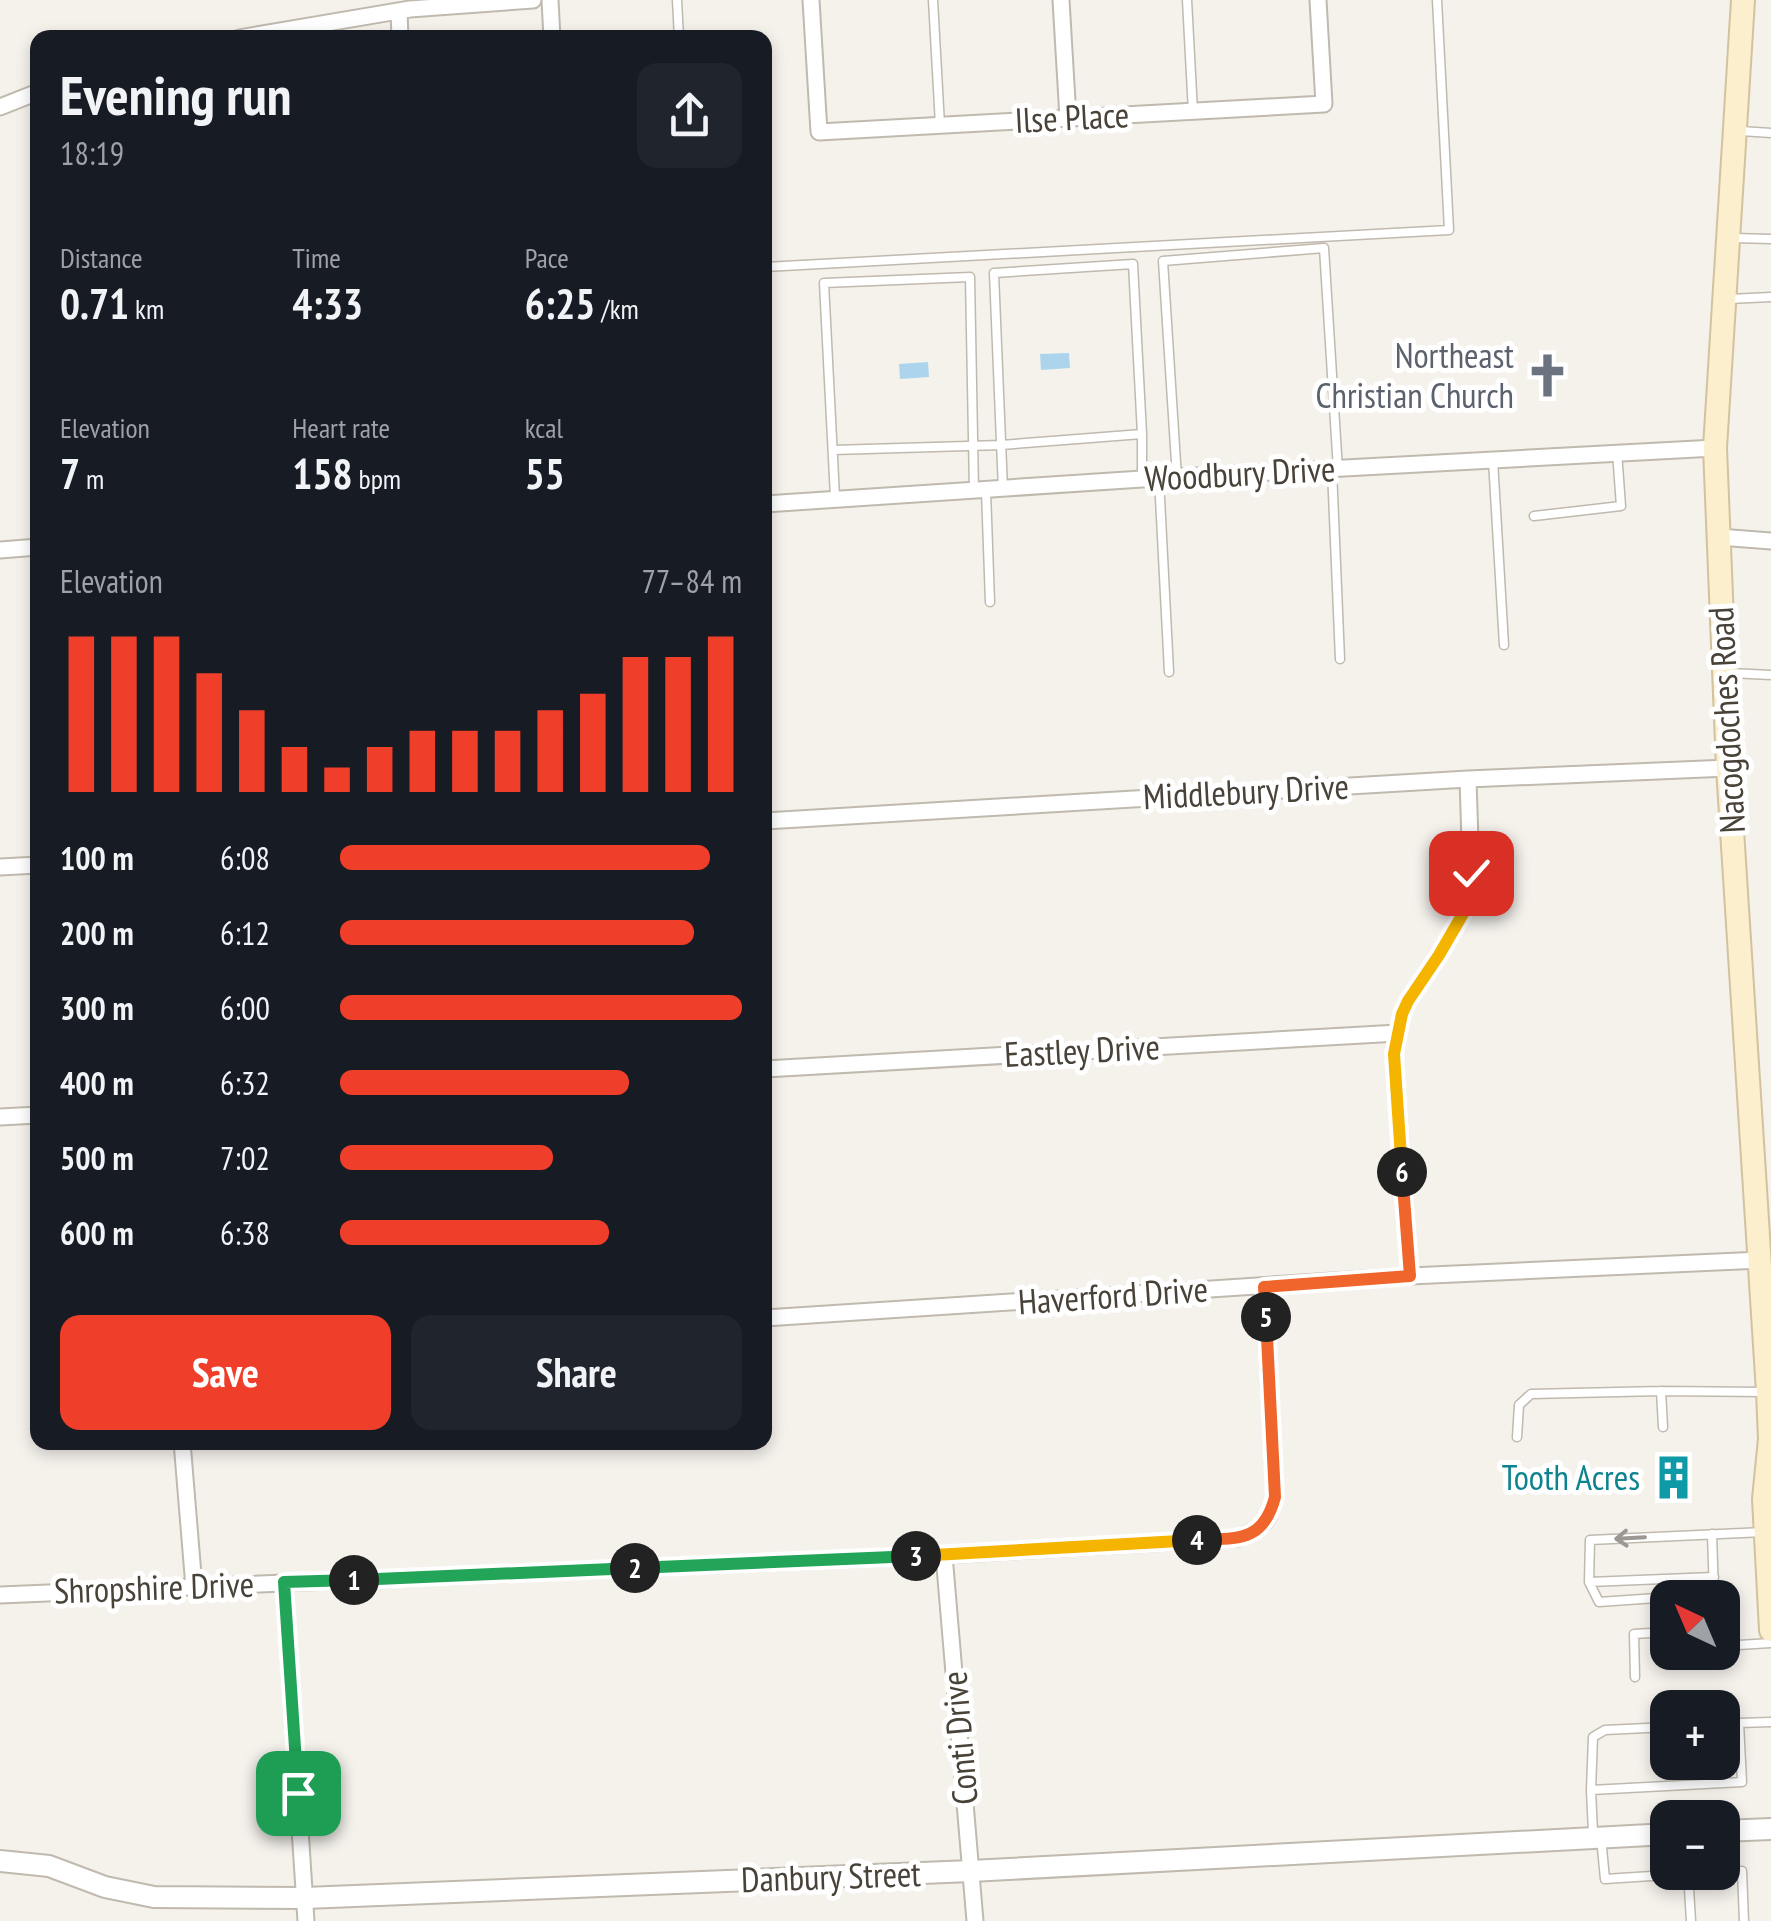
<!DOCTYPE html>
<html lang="en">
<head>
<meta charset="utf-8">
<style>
  body { margin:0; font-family:"PT Sans Narrow",sans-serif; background:#20242c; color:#f1f3f6; height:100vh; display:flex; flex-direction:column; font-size:38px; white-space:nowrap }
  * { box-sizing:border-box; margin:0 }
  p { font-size:32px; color:#9ea1a6 }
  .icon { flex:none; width:55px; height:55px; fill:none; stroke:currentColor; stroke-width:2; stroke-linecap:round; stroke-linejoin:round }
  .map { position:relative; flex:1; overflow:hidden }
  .side { position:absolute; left:30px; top:30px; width:742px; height:1420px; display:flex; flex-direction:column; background:#171b24; border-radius:20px; box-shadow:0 5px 15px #0003 }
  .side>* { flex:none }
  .needle { width:65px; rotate:316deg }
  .buttons { position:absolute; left:1650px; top:1580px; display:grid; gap:20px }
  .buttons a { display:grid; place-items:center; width:90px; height:90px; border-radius:20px; background:#171b24; box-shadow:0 5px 15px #0003; font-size:50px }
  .pin { position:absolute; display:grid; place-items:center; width:85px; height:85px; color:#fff; margin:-42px; border-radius:20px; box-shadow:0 5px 15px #0006 }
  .km { position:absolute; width:50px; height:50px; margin:-25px; border-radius:50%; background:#222; color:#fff; font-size:28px; line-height:50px; text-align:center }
  .round { display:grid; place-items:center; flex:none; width:105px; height:105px; border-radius:20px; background:#20242c }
  .summary { display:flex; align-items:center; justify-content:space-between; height:170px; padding:0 30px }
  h1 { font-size:55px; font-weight:800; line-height:75px }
  .stats { display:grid; grid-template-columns:repeat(3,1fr); gap:15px; height:170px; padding:10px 30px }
  .stats div { display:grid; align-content:center }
  .stats b { font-size:42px; font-weight:800 }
  .stats small { font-size:28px; font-weight:400 }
  .stats p { font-size:28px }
  .chart { height:280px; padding:20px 30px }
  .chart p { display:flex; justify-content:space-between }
  .chart svg { width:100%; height:180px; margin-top:10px; stroke:#ef3e29; stroke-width:6 }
  .button { display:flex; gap:20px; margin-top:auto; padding:20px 30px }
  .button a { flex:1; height:115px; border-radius:20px; background:#ef3e29; color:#fff; font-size:40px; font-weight:800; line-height:115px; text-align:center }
  .button a+a { background:#20242c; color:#f1f3f6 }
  ul { padding:0 30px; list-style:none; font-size:32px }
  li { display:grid; grid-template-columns:160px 120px 1fr; align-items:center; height:75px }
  li i { height:25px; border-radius:12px; background:#ef3e29 }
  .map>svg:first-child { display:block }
</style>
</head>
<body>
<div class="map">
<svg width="1771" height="1921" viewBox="0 0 1771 1921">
  <rect width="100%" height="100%" fill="#f5f2ec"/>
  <path fill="#acd5ed" d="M1069 353 1070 368 1041 370 1040 354Z
    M928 362 929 377 900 379 899 364Z"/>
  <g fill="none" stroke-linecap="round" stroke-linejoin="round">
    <defs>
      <path id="service" d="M677 0 679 38
        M933 0 940 125
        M1187 0 1193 112
        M1741 131 1771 133
        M1733 238 1771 239
        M765 267 1449 230 1437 0
        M1729 299 1771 297
        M833 450 1001 445 1142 434
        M1493 460 1504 645
        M1332 470 1340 659
        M1177 478 1163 261 1324 248 1338 470
        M1159 479 1169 672
        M1003 490 994 273 1133 264 1142 434V478
        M986 491 990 602
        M835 497 824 283 970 277 974 491
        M1534 516 1621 506 1617 452
        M1730 673 1771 675
        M1661 1391 1663 1427
        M1517 1437 1519 1405 1531 1394 1661 1391 1764 1392
        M1712 1534 1714 1594 1599 1602 1589 1582 1590 1540 1764 1532
        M1589 1582 1714 1577
        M1722 1646 1771 1643
        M1635 1677 1634 1634 1668 1632
        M1722 1724 1739 1723
        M1591 1790 1593 1737 1605 1730 1668 1727
        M1593 1833 1591 1790 1742 1782 1739 1723 1771 1722
        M1601 1838 1605 1879 1713 1872
        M1688 1872 1691 1921
        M1722 1872 1742 1871 1744 1921"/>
      <path id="minor" d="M550 0 552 38
        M811 0 819 132 1324 104 1318 0
        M1061 0 1068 118
        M399 11 400 38
        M239 38 410 9 533 0
        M0 107 38 92
        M765 504 1142 479 1715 448
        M1719 537 1771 541
        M0 550 38 547
        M765 821 1468 779 1728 768
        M0 867 38 865
        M765 1069 1398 1033
        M0 1117 38 1115
        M1410 1276 1394 1054 1402 1014 1408 1001 1439 955 1464 912 1471 873 1468 779
        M765 1318 1410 1276 1761 1260
        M182 1442 194 1587
        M944 1555 975 1921
        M284 1583 306 1921
        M0 1595 944 1555 1238 1538C1263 1528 1268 1524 1275 1497L1264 1287"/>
      <path id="tertiary" d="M1722 1831 1771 1829
        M0 1861 49 1866 105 1887 154 1897 305 1898 971 1871 1668 1834"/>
      <path id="secondary" d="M1743 0 1715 448 1728 768 1768 1392 1770 1439 1764 1499 1771 1630"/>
    </defs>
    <use href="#service" stroke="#c0b9ae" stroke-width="11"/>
    <use href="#minor" stroke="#c0b9ae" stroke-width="19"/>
    <use href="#tertiary" stroke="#c0b9ae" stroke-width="24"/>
    <use href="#secondary" stroke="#d2c29e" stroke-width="26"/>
    <use href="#service" stroke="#fff" stroke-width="8"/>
    <use href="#minor" stroke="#fff" stroke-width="15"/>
    <use href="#tertiary" stroke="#fff" stroke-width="20"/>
    <use href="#secondary" stroke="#fcefce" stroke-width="22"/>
  </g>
  <defs><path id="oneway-shaft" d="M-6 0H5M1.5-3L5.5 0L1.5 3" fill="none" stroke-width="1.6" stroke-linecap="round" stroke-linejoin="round" transform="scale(2.5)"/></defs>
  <use stroke="#9b9792" href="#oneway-shaft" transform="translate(1630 1538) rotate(177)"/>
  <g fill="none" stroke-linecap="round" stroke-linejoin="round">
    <defs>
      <path id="split-1" d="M298 1793 284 1582 354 1580"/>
      <path id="split-2" d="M354 1580 635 1568"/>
      <path id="split-3" d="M635 1568 916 1556"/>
      <path id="split-4" d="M916 1556 1197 1540"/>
      <path id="split-5" d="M1197 1540C1237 1538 1263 1543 1275 1497L1266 1317"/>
      <path id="split-6" d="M1266 1317 1264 1287 1410 1276 1402 1172"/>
      <path id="split-7" d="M1402 1172 1394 1054 1402 1014 1408 1001 1439 955 1464 912 1471 873"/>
    </defs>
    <use href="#split-1" stroke="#fff" stroke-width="20"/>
    <use href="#split-2" stroke="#fff" stroke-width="20"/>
    <use href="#split-3" stroke="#fff" stroke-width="20"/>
    <use href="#split-4" stroke="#fff" stroke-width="20"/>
    <use href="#split-5" stroke="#fff" stroke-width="20"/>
    <use href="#split-6" stroke="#fff" stroke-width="20"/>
    <use href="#split-7" stroke="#fff" stroke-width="20"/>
    <use href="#split-1" stroke="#22a559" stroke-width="12"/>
    <use href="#split-2" stroke="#22a559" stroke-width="12"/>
    <use href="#split-3" stroke="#22a559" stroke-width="12"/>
    <use href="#split-4" stroke="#f5b400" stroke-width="12"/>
    <use href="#split-5" stroke="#f0652b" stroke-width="12"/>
    <use href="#split-6" stroke="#f0652b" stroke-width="12"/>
    <use href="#split-7" stroke="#f5b400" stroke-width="12"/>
  </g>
  <defs>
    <symbol id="church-bare" viewBox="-9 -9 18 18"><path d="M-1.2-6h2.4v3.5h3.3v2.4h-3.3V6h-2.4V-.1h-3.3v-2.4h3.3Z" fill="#6b7280" stroke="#fff" stroke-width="2.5" paint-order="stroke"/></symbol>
    <symbol id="building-bare" viewBox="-9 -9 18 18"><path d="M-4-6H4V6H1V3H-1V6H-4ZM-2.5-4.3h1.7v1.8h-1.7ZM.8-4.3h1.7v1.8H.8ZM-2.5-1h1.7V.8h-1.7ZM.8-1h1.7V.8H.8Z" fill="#0f9aa8" stroke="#fff" stroke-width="2.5" paint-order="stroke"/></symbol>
  </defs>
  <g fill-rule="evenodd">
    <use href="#church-bare" x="1516" y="344" width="63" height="63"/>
    <use href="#building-bare" x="1642" y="1446" width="63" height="63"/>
  </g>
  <g text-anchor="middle" stroke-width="10" stroke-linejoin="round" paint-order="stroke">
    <g font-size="35" fill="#494239" stroke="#fff">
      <text transform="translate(1072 118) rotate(-3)" y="12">Ilse Place</text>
      <text transform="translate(1240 474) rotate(-3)" y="12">Woodbury Drive</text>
      <text transform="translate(1727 720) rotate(-93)" y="12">Nacogdoches Road</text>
      <text transform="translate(1246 792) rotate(-3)" y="12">Middlebury Drive</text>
      <text transform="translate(1082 1051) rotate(-3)" y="12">Eastley Drive</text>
      <text transform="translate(1113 1296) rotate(-4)" y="12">Haverford Drive</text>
      <text transform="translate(154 1588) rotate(-2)" y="12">Shropshire Drive</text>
      <text transform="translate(960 1738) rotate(-95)" y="12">Conti Drive</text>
      <text transform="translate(831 1877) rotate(-2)" y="12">Danbury Street</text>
    </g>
    <g font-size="35" fill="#5b616d" stroke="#fff" text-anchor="end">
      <text x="1514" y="368">Northeast<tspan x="1514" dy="40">Christian Church</tspan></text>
    </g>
    <g font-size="35" fill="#0d838f" stroke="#fff" text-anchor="end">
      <text x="1640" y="1490">Tooth Acres</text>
    </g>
  </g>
</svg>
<div class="buttons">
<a><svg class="needle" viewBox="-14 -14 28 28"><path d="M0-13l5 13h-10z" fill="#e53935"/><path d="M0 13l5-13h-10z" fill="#9ea1a6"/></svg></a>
<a>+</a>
<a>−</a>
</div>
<div class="pin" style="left:298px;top:1793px;background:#1e9e55"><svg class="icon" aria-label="arrive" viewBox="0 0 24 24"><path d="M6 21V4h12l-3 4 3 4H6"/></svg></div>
<div class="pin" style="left:1471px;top:873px;background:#d93025"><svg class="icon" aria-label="check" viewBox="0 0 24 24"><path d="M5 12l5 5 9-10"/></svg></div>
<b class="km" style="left:354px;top:1580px">1</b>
<b class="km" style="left:635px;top:1568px">2</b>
<b class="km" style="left:916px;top:1556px">3</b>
<b class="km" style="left:1197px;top:1540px">4</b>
<b class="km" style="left:1266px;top:1317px">5</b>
<b class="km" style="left:1402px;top:1172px">6</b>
<section class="side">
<div class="summary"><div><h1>Evening run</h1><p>18:19</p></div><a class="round"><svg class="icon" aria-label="share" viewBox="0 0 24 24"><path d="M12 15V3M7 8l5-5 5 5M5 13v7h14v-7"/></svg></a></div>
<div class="stats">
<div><p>Distance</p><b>0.71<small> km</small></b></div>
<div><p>Time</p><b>4:33</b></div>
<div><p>Pace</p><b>6:25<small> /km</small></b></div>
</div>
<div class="stats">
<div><p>Elevation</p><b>7<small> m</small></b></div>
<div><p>Heart rate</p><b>158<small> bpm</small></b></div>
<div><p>kcal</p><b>55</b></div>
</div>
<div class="chart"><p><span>Elevation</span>77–84 m</p>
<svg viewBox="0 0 160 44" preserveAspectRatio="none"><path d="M5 44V6M15 44V6M25 44V6M35 44V15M45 44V24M55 44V33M65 44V38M75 44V33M85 44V29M95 44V29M105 44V29M115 44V24M125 44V20M135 44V11M145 44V11M155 44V6"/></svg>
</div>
<ul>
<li><b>100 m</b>6:08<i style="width:92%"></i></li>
<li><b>200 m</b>6:12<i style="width:88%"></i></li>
<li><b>300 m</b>6:00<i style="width:100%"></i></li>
<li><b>400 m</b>6:32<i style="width:72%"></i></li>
<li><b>500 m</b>7:02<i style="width:53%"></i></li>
<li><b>600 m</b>6:38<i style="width:67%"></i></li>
</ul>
<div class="button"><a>Save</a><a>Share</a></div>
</section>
</div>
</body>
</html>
